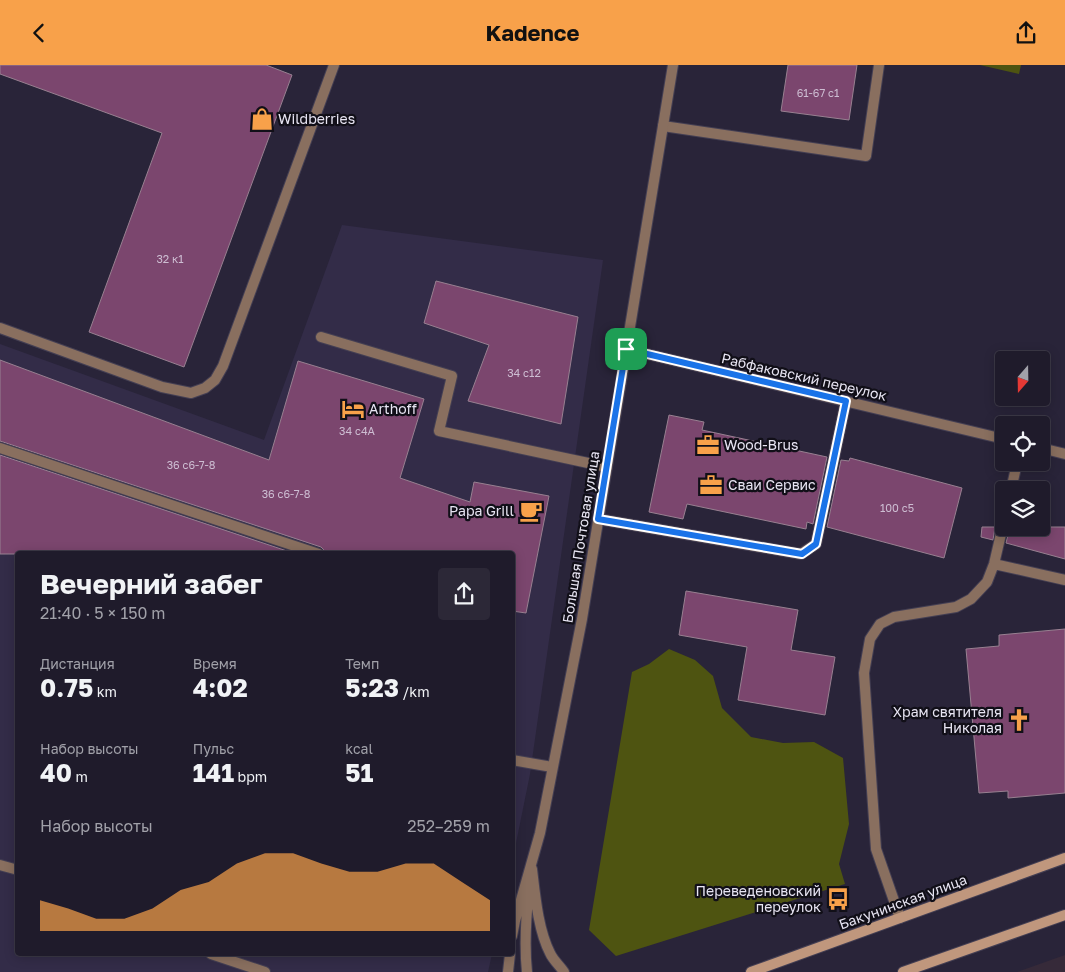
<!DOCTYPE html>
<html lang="ru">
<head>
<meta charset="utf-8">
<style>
  body { margin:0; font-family:"Golos Text",sans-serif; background:#2c2837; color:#f1f3f6; height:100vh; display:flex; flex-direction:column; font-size:19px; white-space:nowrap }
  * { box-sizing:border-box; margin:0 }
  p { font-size:16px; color:#a1a1a9 }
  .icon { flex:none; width:28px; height:28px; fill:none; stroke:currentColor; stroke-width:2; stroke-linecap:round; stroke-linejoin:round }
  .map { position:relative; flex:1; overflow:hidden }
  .drawer { position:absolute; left:15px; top:486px; width:500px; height:405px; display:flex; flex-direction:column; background:#1f1b2b; border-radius:5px; box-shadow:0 2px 12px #0003,0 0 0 1px #3c3947 }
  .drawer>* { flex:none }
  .needle { width:32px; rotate:200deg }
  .fabs { position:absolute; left:995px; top:286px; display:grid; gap:10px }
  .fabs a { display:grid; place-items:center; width:55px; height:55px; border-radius:5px; background:#1f1b2b; box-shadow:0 2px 12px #0003,0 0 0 1px #3c3947; font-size:25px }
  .pin { position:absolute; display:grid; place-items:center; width:42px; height:42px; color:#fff; margin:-21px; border-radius:10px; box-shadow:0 2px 8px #0006 }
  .round { display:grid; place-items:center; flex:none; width:52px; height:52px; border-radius:5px; background:#2c2837 }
  .headline { display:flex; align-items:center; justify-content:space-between; height:85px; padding:0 25px }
  h1 { font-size:28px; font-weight:700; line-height:38px }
  .figures { display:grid; grid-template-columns:repeat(3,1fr); gap:8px; height:85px; padding:5px 25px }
  .figures div { display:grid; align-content:center }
  .figures b { font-size:25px; font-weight:700 }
  .figures small { font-size:14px; font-weight:400 }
  .figures p { font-size:14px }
  .chart { height:140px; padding:10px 25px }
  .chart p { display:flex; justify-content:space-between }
  .chart svg { width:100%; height:90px; margin-top:5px; fill:#f8a14a; opacity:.7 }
  header { display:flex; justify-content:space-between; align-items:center; height:65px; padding:0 25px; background:#f8a14a; color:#111; font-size:22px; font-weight:700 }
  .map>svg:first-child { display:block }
</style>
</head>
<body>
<header><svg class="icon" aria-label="back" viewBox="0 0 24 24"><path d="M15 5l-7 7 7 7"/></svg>Kadence<svg class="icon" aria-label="share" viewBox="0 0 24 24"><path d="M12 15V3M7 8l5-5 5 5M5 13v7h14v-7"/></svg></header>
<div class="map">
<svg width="1065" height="907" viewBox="0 0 1065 907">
  <rect width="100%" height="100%" fill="#292439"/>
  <path fill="#332c48" d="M342 160 603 195 530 709 513 793 512 489H18V889H492L488 907H0V279L264 375Z"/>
  <path fill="#362a39" d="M1065 890V907H1017Z"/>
  <path fill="#4e5411" d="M980 0H1021L1019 9Z
    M669 584 695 595 713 611 722 643 751 672 783 678 814 677 843 693 849 759 839 799 845 819 616 891 589 865 632 607 649 599Z"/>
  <path fill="#7b466e" stroke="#988091" d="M0 0H266L292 10 184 302 89 267 162 68 0 9Z
    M788 0H857L849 55 781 46Z
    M436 216 578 252 561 359 468 336 489 280 424 258Z
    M0 295 269 395 298 296 424 334 400 413 470 437 474 417 549 431 526 548 512 546V489H326L324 485 321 482 0 376Z
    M669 350 704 357 702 365 827 392 813 459 807 457 806 464 687 439 683 454 649 447Z
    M0 390 296 489H0Z
    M850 393 962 423 944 493 827 462 841 395 849 396Z
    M982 462H995L993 475 981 472Z
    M1010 462H1065V494L1006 478Z
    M686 526 798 545 791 585 835 592 825 650 738 635 747 582 679 570Z
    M1065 564V728L1008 733V726L979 728 966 584 999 581V570Z"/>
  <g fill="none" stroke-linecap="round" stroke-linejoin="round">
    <defs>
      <path id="service" d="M663 61 866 91 879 0
        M0 263 162 322 191 328 205 323 215 315 223 301 334 0
        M321 272 452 311 439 366 607 402
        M0 383 319 489
        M1011 425 1017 398
        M598 454 801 489 816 479 846 336
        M994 499 1065 515
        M512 695 552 702
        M0 800 18 805
        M900 853 876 784 864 608 870 574 880 559 894 552 956 542 971 534 987 517 994 499 1004 456
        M211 889 265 907"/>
      <path id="minor" d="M626 284 1004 374
        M1041 383 1065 389"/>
      <path id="tertiary" d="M532 804C535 829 538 865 550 888 553 895 560 901 564 907
        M512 871 515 856 540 768 582 554 673 0
        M508 907 510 889
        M527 907C524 879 526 851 529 824"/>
      <path id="secondary" d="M751 907 1065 793
        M903 907 1065 850"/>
    </defs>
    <use href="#service" stroke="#443f53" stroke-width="12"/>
    <use href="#minor" stroke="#443f53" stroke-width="12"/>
    <use href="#tertiary" stroke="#443f53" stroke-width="12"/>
    <use href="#secondary" stroke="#443f53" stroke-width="12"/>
    <use href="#service" stroke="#896f5f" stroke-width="10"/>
    <use href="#minor" stroke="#896f5f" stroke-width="10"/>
    <use href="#tertiary" stroke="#896f5f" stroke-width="10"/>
    <use href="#secondary" stroke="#c0977d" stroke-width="10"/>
  </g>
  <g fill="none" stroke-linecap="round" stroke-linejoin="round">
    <defs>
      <path id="route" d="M626 284 846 336 816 479 802 489 598 454Z"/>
    </defs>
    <use href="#route" stroke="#fff" stroke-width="10"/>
    <use href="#route" stroke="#1a73e8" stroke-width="6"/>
  </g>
  <defs>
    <symbol id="shop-bare" viewBox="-9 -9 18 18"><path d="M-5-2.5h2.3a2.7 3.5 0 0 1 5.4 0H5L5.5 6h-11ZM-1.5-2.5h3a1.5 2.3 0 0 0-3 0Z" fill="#f8a14a" stroke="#110f18" stroke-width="2.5" paint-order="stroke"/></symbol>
    <symbol id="hotel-bare" viewBox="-9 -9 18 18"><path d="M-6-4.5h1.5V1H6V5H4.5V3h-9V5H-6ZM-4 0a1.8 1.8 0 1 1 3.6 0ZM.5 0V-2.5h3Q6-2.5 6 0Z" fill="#f8a14a" stroke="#110f18" stroke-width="2.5" paint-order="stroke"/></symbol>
    <symbol id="office-bare" viewBox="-9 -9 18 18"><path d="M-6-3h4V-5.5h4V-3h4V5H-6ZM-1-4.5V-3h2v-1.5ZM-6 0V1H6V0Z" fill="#f8a14a" stroke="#110f18" stroke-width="2.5" paint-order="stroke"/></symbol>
    <symbol id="cafe-bare" viewBox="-9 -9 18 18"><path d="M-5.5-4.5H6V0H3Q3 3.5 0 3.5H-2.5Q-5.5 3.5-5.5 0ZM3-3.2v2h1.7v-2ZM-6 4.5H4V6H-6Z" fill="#f8a14a" stroke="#110f18" stroke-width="2.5" paint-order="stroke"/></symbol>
    <symbol id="church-bare" viewBox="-9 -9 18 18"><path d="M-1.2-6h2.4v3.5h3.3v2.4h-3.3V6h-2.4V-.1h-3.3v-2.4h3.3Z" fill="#f8a14a" stroke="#110f18" stroke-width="2.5" paint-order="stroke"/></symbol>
    <symbol id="bus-bare" viewBox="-9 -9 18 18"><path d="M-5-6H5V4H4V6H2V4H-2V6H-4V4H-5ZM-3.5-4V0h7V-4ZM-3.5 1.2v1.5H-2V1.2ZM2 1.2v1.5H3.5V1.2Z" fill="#f8a14a" stroke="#110f18" stroke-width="2.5" paint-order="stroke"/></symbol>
  </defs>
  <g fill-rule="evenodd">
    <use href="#shop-bare" x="246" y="38" width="32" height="32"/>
    <use href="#hotel-bare" x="337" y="328" width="32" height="32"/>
    <use href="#office-bare" x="692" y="364" width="32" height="32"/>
    <use href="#office-bare" x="695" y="404" width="32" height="32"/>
    <use href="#cafe-bare" x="515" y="430" width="32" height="32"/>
    <use href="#church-bare" x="1003" y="639" width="32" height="32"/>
    <use href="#bus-bare" x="822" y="818" width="32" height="32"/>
  </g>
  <g text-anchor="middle" stroke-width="4.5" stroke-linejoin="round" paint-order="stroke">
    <g font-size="11" fill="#cdbdd2">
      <text x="818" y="32">61-67 с1</text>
      <text x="170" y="198">32 к1</text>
      <text x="524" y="312">34 с12</text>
      <text x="357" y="370">34 с4А</text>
      <text x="191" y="404">36 с6-7-8</text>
      <text x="286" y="433">36 с6-7-8</text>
      <text x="897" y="447">100 с5</text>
    </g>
    <g font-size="14" fill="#e8e5f3" stroke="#110f18" text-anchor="start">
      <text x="278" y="59">Wildberries</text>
      <text x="369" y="349">Arthoff</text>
      <text x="724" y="385">Wood-Brus</text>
      <text x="728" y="425">Сваи Сервис</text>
      <text x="514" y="451" text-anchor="end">Papa Grill</text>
      <text x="1002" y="652" text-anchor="end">Храм святителя<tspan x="1002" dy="16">Николая</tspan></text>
      <text x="821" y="831" text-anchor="end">Переведеновский<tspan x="821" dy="16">переулок</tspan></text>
    </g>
    <g font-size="14" fill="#e8e5f3" stroke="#110f18">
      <text transform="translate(804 312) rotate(13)" y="5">Рабфаковский переулок</text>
      <text transform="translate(581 472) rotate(-81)" y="5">Большая Почтовая улица</text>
      <text transform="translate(903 837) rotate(-20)" y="5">Бакунинская улица</text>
    </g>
  </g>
</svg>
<div class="fabs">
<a><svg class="needle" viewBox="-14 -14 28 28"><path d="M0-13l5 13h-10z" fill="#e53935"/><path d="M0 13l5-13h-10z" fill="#a1a1a9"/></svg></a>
<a><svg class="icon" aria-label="locate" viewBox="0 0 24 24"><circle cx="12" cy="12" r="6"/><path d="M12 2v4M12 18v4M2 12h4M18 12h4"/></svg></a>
<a><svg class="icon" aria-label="layers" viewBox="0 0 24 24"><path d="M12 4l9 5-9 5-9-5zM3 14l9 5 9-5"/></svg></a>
</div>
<div class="pin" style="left:626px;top:284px;background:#1e9e55"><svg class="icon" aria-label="arrive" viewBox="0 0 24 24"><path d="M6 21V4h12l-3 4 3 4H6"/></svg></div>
<section class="drawer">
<div class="headline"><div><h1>Вечерний забег</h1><p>21:40 · 5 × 150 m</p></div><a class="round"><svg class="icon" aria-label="share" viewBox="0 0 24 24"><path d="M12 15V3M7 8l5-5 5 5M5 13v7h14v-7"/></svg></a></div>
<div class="figures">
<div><p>Дистанция</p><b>0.75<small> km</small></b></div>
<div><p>Время</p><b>4:02</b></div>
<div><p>Темп</p><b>5:23<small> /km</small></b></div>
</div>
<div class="figures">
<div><p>Набор высоты</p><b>40<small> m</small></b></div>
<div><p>Пульс</p><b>141<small> bpm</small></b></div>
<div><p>kcal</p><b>51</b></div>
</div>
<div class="chart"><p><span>Набор высоты</span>252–259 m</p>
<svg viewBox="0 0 160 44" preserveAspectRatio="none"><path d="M0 44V29L10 33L20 38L30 38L40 33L50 24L60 20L70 11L80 6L90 6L100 11L110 15L120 15L130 11L140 11L150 20L160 29V44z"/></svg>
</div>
</section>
</div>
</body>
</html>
